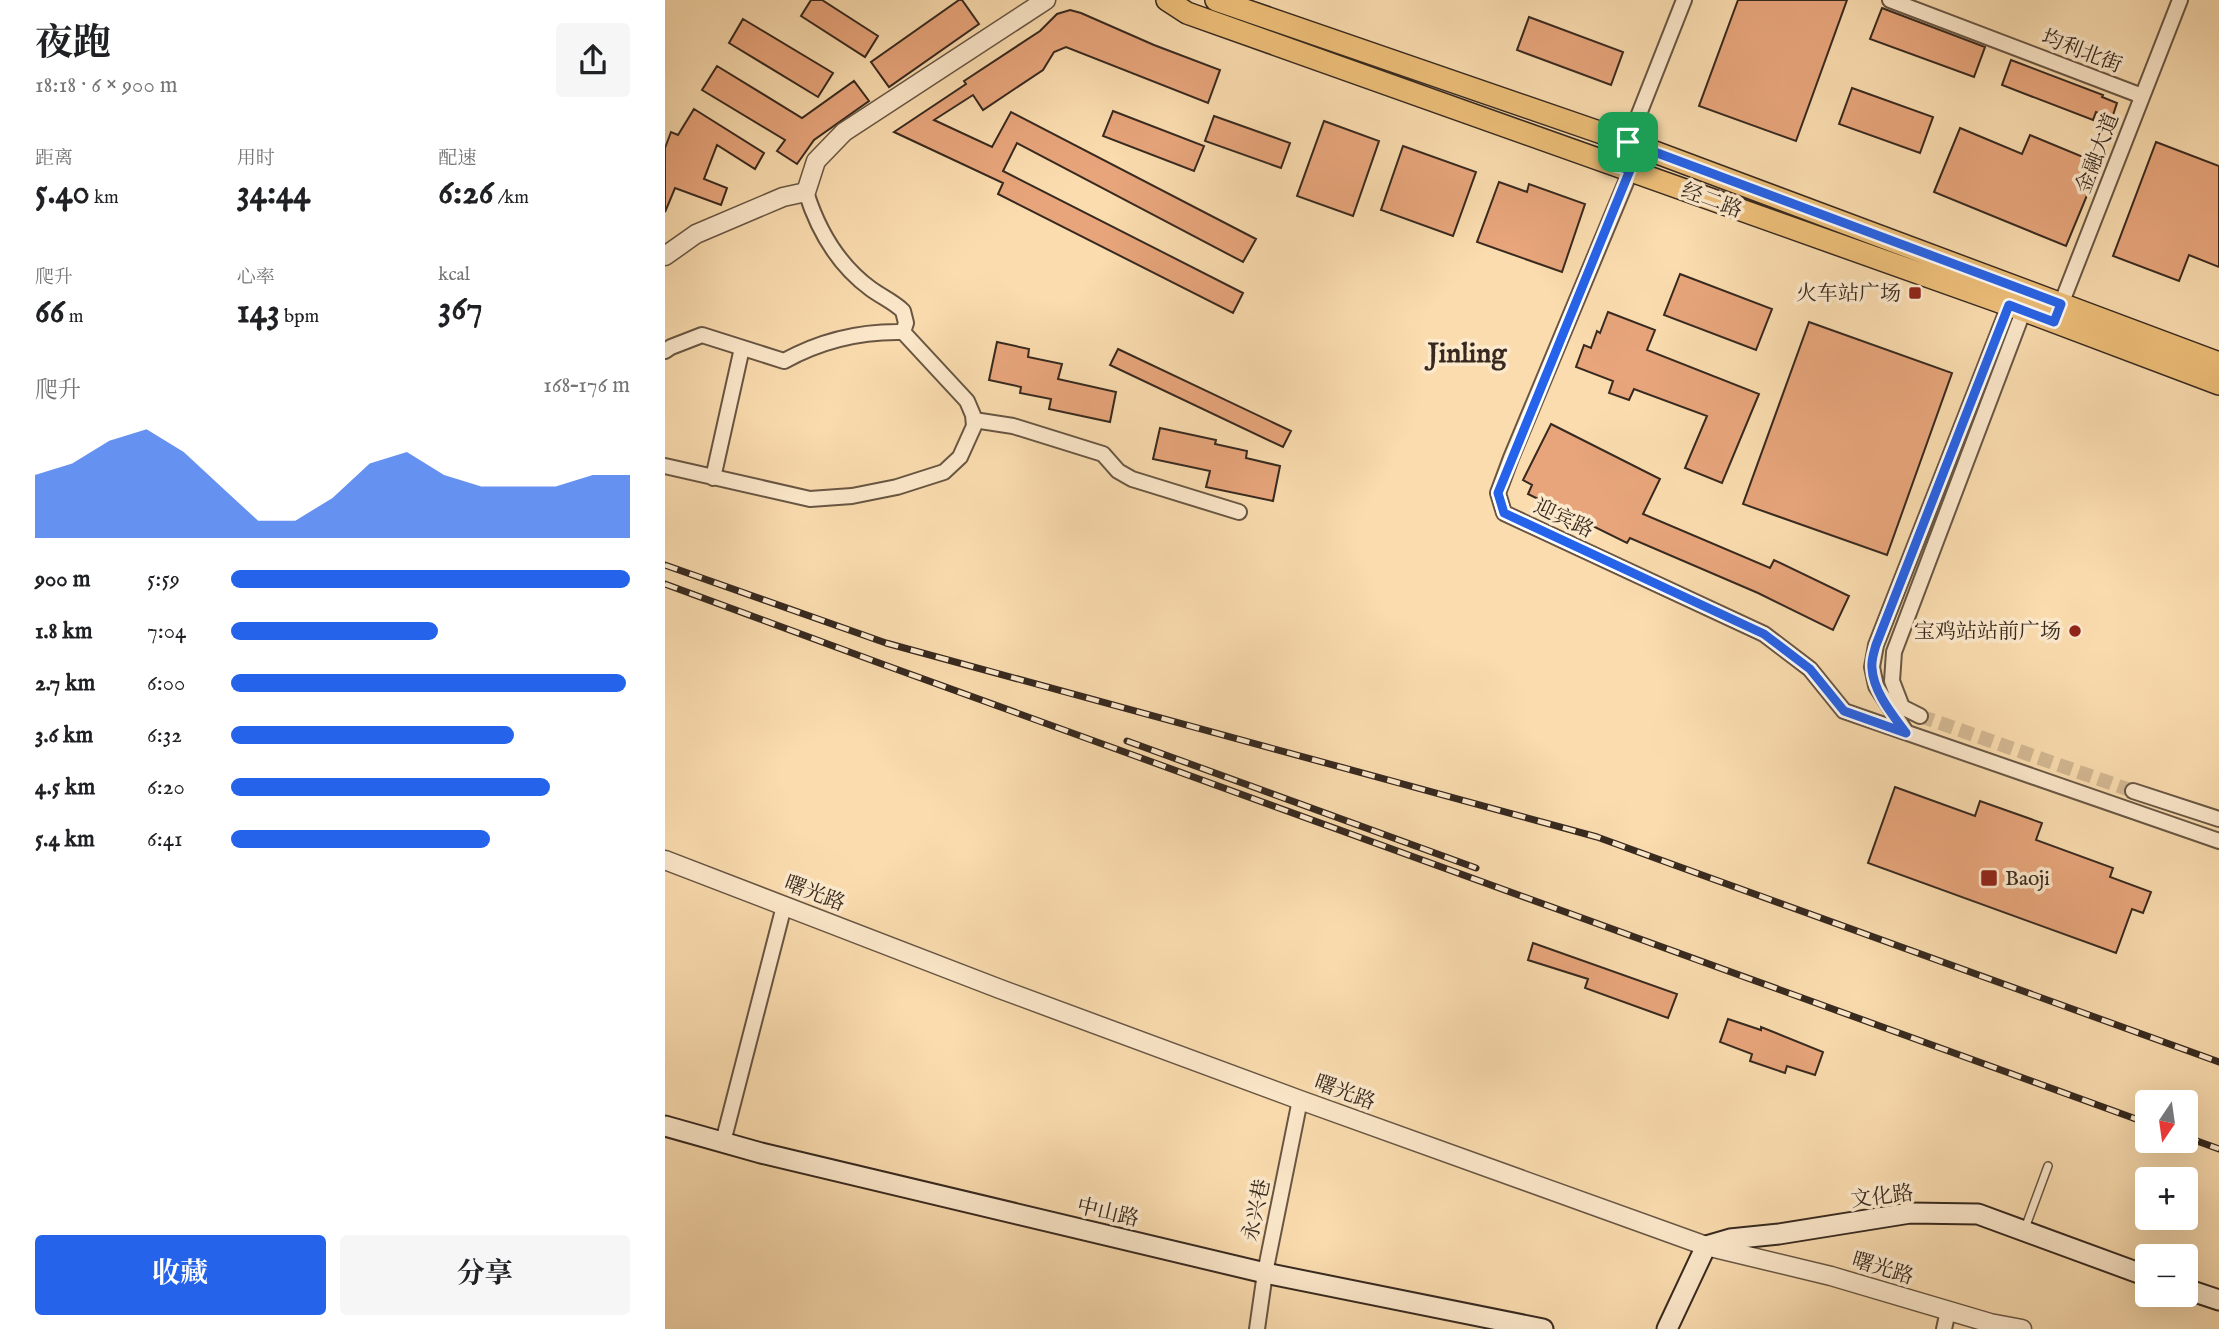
<!DOCTYPE html>
<html lang="zh">
<head>
<meta charset="utf-8">
<style>
  body { margin:0; font-family:"IM FELL English","Noto Serif SC",serif; background:#f6f6f6; color:#202124; height:100vh; display:flex; flex-direction:column; font-size:26px; white-space:nowrap }
  * { box-sizing:border-box; margin:0 }
  p { font-size:23px; color:#757577 }
  .icon { flex:none; width:38px; height:38px; fill:none; stroke:currentColor; stroke-width:2; stroke-linecap:round; stroke-linejoin:round }
  .map { position:relative; flex:1; overflow:hidden }
  .drawer { display:flex; flex-direction:column; background:#fff; width:665px }
  .drawer>* { flex:none }
  .needle { width:46px; rotate:193deg }
  .tools { position:absolute; left:1470px; top:1090px; display:grid; gap:14px }
  .tools a { display:grid; place-items:center; width:63px; height:63px; border-radius:7px; background:#fff; box-shadow:0 7px 28px #0002; font-size:35px }
  .pin { position:absolute; display:grid; place-items:center; width:60px; height:60px; color:#fff; margin:-30px; border-radius:14px; box-shadow:0 4px 10px #0006 }
  .round { display:grid; place-items:center; flex:none; width:74px; height:74px; border-radius:7px; background:#f6f6f6 }
  .summary { display:flex; align-items:center; justify-content:space-between; height:119px; padding:0 35px }
  h1 { font-size:38px; font-weight:700; line-height:52px }
  .stats { display:grid; grid-template-columns:repeat(3,1fr); gap:10px; height:119px; padding:7px 35px }
  .stats div { display:grid; align-content:center }
  .stats b { font-size:35px; font-weight:700 }
  .stats small { font-size:19px; font-weight:400 }
  .stats p { font-size:19px }
  .chart { height:196px; padding:14px 35px }
  .chart p { display:flex; justify-content:space-between }
  .chart svg { width:100%; height:126px; margin-top:7px; fill:#2563eb; opacity:.7 }
  .button { display:flex; gap:14px; margin-top:auto; padding:14px 35px }
  .button a { flex:1; height:80px; border-radius:7px; background:#2563eb; color:#fff; font-size:28px; font-weight:700; line-height:80px; text-align:center }
  .button a+a { background:#f6f6f6; color:#202124 }
  ul { padding:0 35px; list-style:none; font-size:23px }
  li { display:grid; grid-template-columns:112px 84px 1fr; align-items:center; height:52px }
  li i { height:18px; border-radius:9px; background:#2563eb }
  main { display:flex; flex:1; min-height:0 }
  .map>svg:first-child { display:block }
</style>
</head>
<body>
<main>
<section class="drawer">
<div class="summary"><div><h1>夜跑</h1><p>18:18 · 6 × 900 m</p></div><a class="round"><svg class="icon" aria-label="share" viewBox="0 0 24 24"><path d="M12 15V3M7 8l5-5 5 5M5 13v7h14v-7"/></svg></a></div>
<div class="stats">
<div><p>距离</p><b>5.40<small> km</small></b></div>
<div><p>用时</p><b>34:44</b></div>
<div><p>配速</p><b>6:26<small> /km</small></b></div>
</div>
<div class="stats">
<div><p>爬升</p><b>66<small> m</small></b></div>
<div><p>心率</p><b>143<small> bpm</small></b></div>
<div><p>kcal</p><b>367</b></div>
</div>
<div class="chart"><p><span>爬升</span>168–176 m</p>
<svg viewBox="0 0 160 44" preserveAspectRatio="none"><path d="M0 44V22L10 18L20 10L30 6L40 14L50 26L60 38L70 38L80 30L90 18L100 14L110 22L120 26L130 26L140 26L150 22L160 22V44z"/></svg>
</div>
<ul>
<li><b>900 m</b>5:59<i style="width:100%"></i></li>
<li><b>1.8 km</b>7:04<i style="width:52%"></i></li>
<li><b>2.7 km</b>6:00<i style="width:99%"></i></li>
<li><b>3.6 km</b>6:32<i style="width:71%"></i></li>
<li><b>4.5 km</b>6:20<i style="width:80%"></i></li>
<li><b>5.4 km</b>6:41<i style="width:65%"></i></li>
</ul>
<div class="button"><a>收藏</a><a>分享</a></div>
</section>
<div class="map">
<svg width="1554" height="1329" viewBox="0 0 1554 1329">
  <rect width="100%" height="100%" fill="#fadcaf"/>
  <filter id="stains"><feTurbulence type="fractalNoise" baseFrequency=".00286" numOctaves="4"/><feColorMatrix values="0 0 0 0 .2 0 0 0 0 .09 0 0 0 0 .02 0 0 0 .5 -.17"/></filter>
  <radialGradient id="worn" r=".72"><stop offset=".6" stop-color="#630" stop-opacity="0"/><stop offset="1" stop-color="#630" stop-opacity=".3"/></radialGradient>
  <path fill="#e8a57b" stroke="#37291f" stroke-width="2" d="M146 0H157L213 36 200 57 136 16Z
    M294 0H297L314 24 224 87 206 62Z
    M1073 0H1182L1131 141 1034 106Z
    M1217 8 1320 47 1309 77 1205 39Z
    M405 10 416 13 489 45 555 70 543 103 401 47 389 52 378 70 318 110 308 95 269 120 327 147 346 112 591 239 578 262 352 143 338 171 578 293 568 313 333 194 338 183 229 132 301 84 299 81 375 31 392 14Z
    M864 17 958 52 946 85 852 50Z
    M78 19 168 73 153 97 64 43Z
    M1346 60 1438 95 1437 97 1452 103 1447 118 1431 112 1428 120 1337 85Z
    M52 66 137 118 189 81 204 101 149 140 132 164 112 151 120 140 37 90Z
    M1187 88 1268 117 1255 153 1174 124Z
    M29 109 99 153 90 169 52 145 39 179 62 188 56 205 10 188 0 212V148L6 132 13 135Z
    M448 111 539 146 529 171 438 136Z
    M549 116 625 143 616 168 540 141Z
    M659 121 714 141 688 216 632 196Z
    M1295 128 1357 154 1365 135 1435 164 1401 246 1269 192Z
    M1491 142 1554 166V267L1524 255 1514 281 1448 256Z
    M738 146 811 172 788 236 716 210Z
    M834 182 862 192 864 184 920 204 897 272 812 242Z
    M1015 274 1107 309 1091 350 999 315Z
    M943 312 990 330 982 350 1094 394 1057 483 1020 468 1042 416 969 389 964 400 944 393 948 381 911 367 919 345 926 348 932 331 935 333Z
    M1144 322 1287 373 1222 555 1078 504Z
    M332 342 364 349 363 357 397 364 393 379 451 392 445 422 384 409 386 399 355 393 356 387 324 380Z
    M453 349 626 431 618 447 445 365Z
    M886 424 995 479 978 514 1105 568 1109 560 1184 596 1168 630 1093 593 965 538 962 543 863 494 867 485 858 480Z
    M495 428 551 440 550 444 582 451 581 458 615 466 608 501 541 487 545 471 488 459Z
    M1230 787 1310 816 1315 801 1377 823 1371 840 1448 868 1445 877 1486 892 1478 913 1467 909 1451 953 1203 863Z
    M868 943 1012 994 1003 1018 920 988 923 979 863 960Z
    M1063 1019 1096 1030V1027L1158 1052 1150 1075 1122 1066 1120 1073 1085 1061 1087 1054 1055 1042Z"/>
  <g fill="none" stroke-linecap="round" stroke-linejoin="round">
    <path stroke="#d3b892" stroke-width="14" stroke-dasharray="14 7" stroke-linecap="butt" d="M1255 716 1468 791"/>
    <defs>
      <path id="service" d="M1359 1231 1383 1166"/>
      <path id="minor" d="M1225 0 1477 96
        M951 166 963 142 1019 0
        M966 170 846 458 833 493 839 513 1099 634 1145 669 1179 711 1554 841
        M141 192C153 230 173 265 206 289 217 297 229 302 238 311L241 323 238 332
        M1393 312 1515 0
        M0 351 6 347 37 335 119 361C157 340 195 331 238 332L302 401 308 415 309 426 295 457 279 472 232 487 187 496 145 499 0 466
        M309 420 348 426 438 454 453 471 467 479 574 512
        M48 478 77 348
        M1255 716 1237 707 1227 681 1229 652 1361 304
        M1241 732 1211 686 1207 667 1211 645 1347 298
        M1468 791 1554 819
        M58 1142 119 906
        M592 1329 600 1273 635 1100
        M1279 1329 1283 1311"/>
      <path id="tertiary" d="M0 256 31 234 118 197 141 192 151 161 179 132 381 0
        M0 860 335 989 635 1100 1041 1246 1166 1276 1325 1323 1357 1329"/>
      <path id="secondary" d="M0 1126 96 1153 600 1273 878 1329
        M1521 1289 1554 1300
        M1002 1329 1041 1246 1065 1239 1114 1234 1245 1213 1313 1214 1482 1276"/>
      <path id="primary" d="M502 0 522 13 1363 312 1554 384
        M551 0 963 142 1554 363"/>
    </defs>
    <use href="#service" stroke="#685643" stroke-width="10"/>
    <use href="#minor" stroke="#685643" stroke-width="18"/>
    <use href="#tertiary" stroke="#685643" stroke-width="21"/>
    <use href="#secondary" stroke="#37291f" stroke-width="23"/>
    <use href="#primary" stroke="#37291f" stroke-width="24"/>
    <use href="#service" stroke="#fce8cb" stroke-width="7"/>
    <use href="#minor" stroke="#fce8cb" stroke-width="14"/>
    <use href="#tertiary" stroke="#fce8cb" stroke-width="18"/>
    <use href="#secondary" stroke="#fce8cb" stroke-width="19"/>
    <use href="#primary" stroke="#edbe78" stroke-width="21"/>
    <defs>
      <path id="rail" d="M0 565 221 643 932 837 1554 1062
        M0 584 217 664 1482 1123
        M462 741 811 868
        M1521 1137 1554 1149"/>
    </defs>
    <use href="#rail" stroke="#37291f" stroke-width="7"/>
    <use href="#rail" stroke="#fce8cb" stroke-width="4.5" stroke-dasharray="13" stroke-linecap="butt"/>
  </g>
  <g fill="none" stroke-linecap="round" stroke-linejoin="round">
    <defs>
      <path id="route" d="M963 142 1396 304 1389 322 1344 305 1211 645C1209 652 1206 660 1207 668 1208 691 1227 714 1241 733L1179 711 1145 669 1099 634 839 513 833 493 965 170 951 166Z"/>
    </defs>
    <use href="#route" stroke="#fff" stroke-width="14"/>
    <use href="#route" stroke="#2563eb" stroke-width="9"/>
  </g>
  <g fill="#8f2418" stroke="#fce8cb" stroke-width="2.5">
    <rect x="1243" y="286" width="14" height="14" rx="3.5"/>
    <circle cx="1410" cy="631" r="7"/>
    <rect x="1315" y="869" width="18" height="18" rx="3.5"/>
  </g>
  <g text-anchor="middle" stroke-width="7" stroke-linejoin="round" paint-order="stroke">
    <g font-size="21" fill="#37291f" stroke="#fce8cb">
      <text transform="translate(1417 51) rotate(21)" y="7">均利北街</text>
      <text transform="translate(1432 153) rotate(-69)" y="7">金融大道</text>
      <text transform="translate(1047 200) rotate(20)" y="7">经二路</text>
      <text transform="translate(899 518) rotate(25)" y="7">迎宾路</text>
      <text transform="translate(150 893) rotate(21)" y="7">曙光路</text>
      <text transform="translate(680 1092) rotate(20)" y="7">曙光路</text>
      <text transform="translate(1217 1196) rotate(-7)" y="7">文化路</text>
      <text transform="translate(591 1210) rotate(-78)" y="7">永兴巷</text>
      <text transform="translate(443 1212) rotate(13)" y="7">中山路</text>
      <text transform="translate(1218 1268) rotate(17)" y="7">曙光路</text>
    </g>
    <g font-size="21" fill="#37291f" stroke="#fce8cb" text-anchor="end">
      <text x="1236" y="300">火车站广场</text>
      <text x="1396" y="638">宝鸡站站前广场</text>
      <text x="1340" y="885" text-anchor="start">Baoji</text>
    </g>
    <g font-size="28" font-weight="bold" fill="#37291f" stroke="#fce8cb">
      <text x="802" y="362">Jinling</text>
    </g>
  </g>
  <rect width="100%" height="100%" filter="url(#stains)"/>
  <rect width="100%" height="100%" fill="url(#worn)"/>
</svg>
<div class="tools">
<a><svg class="needle" viewBox="-14 -14 28 28"><path d="M0-13l5 13h-10z" fill="#e53935"/><path d="M0 13l5-13h-10z" fill="#757577"/></svg></a>
<a>+</a>
<a>−</a>
</div>
<div class="pin" style="left:963px;top:142px;background:#1e9e55"><svg class="icon" aria-label="arrive" viewBox="0 0 24 24"><path d="M6 21V4h12l-3 4 3 4H6"/></svg></div>
</div>
</main>
</body>
</html>
